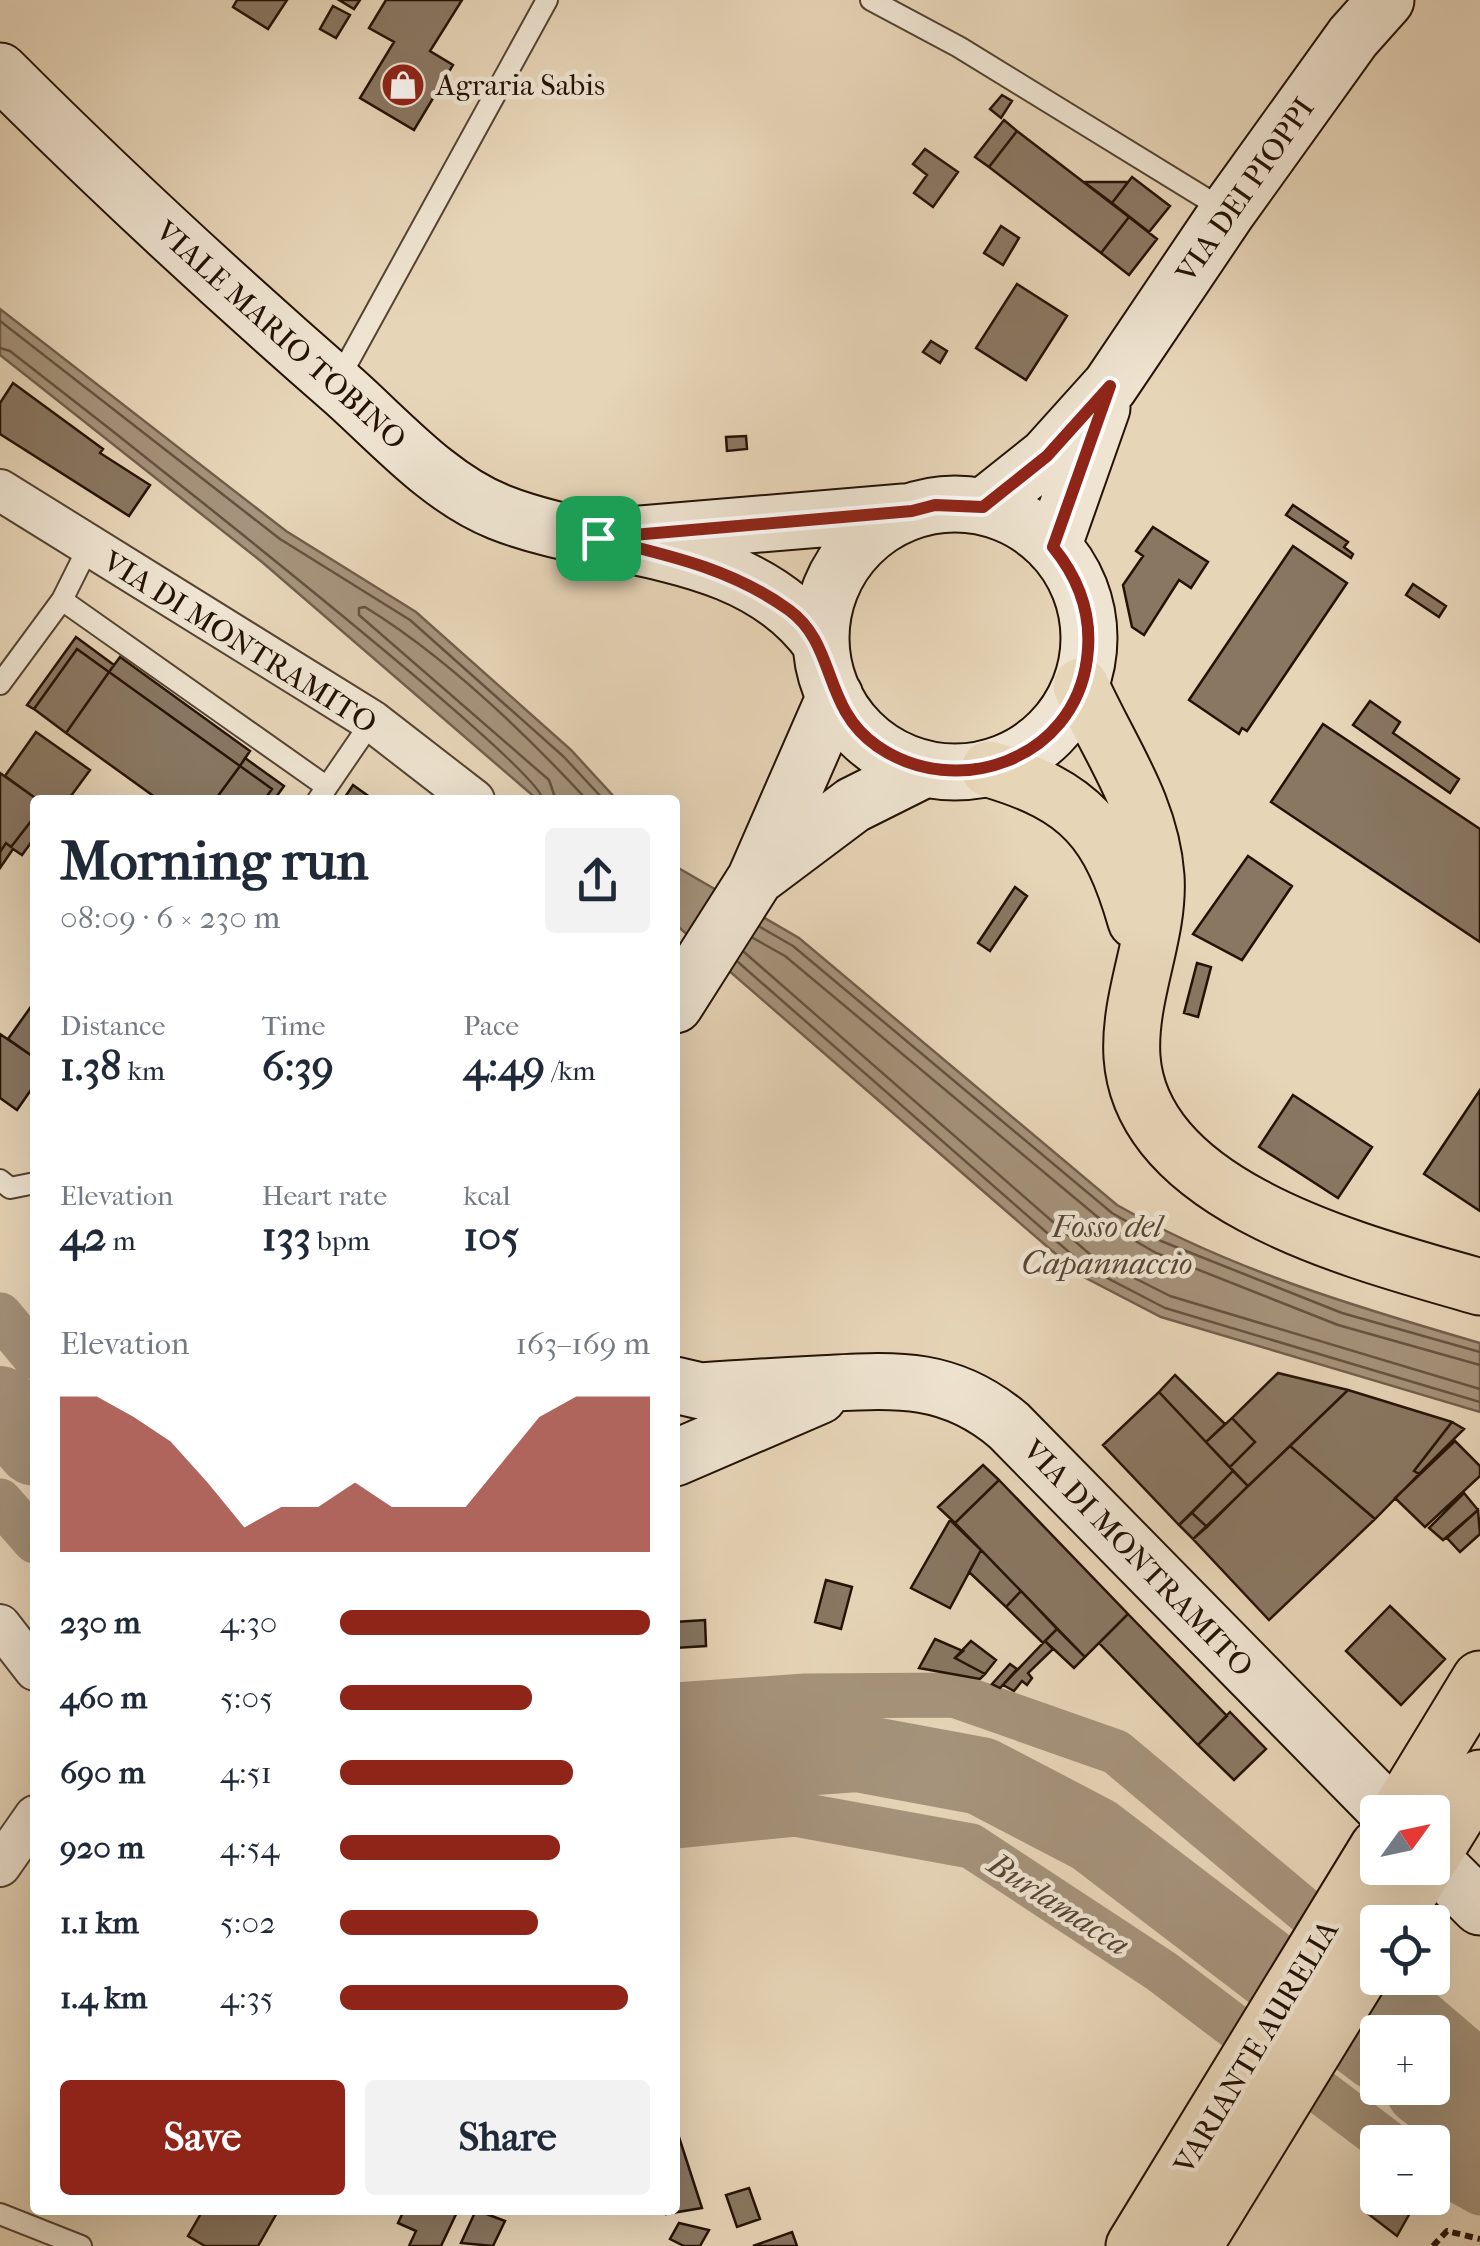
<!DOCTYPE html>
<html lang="en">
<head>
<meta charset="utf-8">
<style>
  body { margin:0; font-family:"IM FELL French Canon",serif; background:#f2f2f3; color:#1f2937; height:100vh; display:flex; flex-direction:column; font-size:38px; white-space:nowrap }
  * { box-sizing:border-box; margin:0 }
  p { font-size:32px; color:#747a83 }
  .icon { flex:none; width:55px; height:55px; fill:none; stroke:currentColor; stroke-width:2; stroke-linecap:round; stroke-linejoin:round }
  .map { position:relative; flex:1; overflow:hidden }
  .details { position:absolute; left:30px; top:795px; width:650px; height:1420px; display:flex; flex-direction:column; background:#fff; border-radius:10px; box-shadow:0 10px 40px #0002 }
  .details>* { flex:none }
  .needle { width:65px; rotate:57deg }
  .controls { position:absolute; left:1360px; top:1795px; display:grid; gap:20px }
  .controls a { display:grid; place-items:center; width:90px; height:90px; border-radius:10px; background:#fff; box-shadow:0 10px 40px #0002; font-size:50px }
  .pin { position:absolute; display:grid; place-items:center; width:85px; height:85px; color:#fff; margin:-42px; border-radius:20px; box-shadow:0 5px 15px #0006 }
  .round { display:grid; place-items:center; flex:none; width:105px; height:105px; border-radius:10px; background:#f2f2f3 }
  .head { display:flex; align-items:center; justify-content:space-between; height:170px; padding:0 30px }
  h1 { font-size:55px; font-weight:700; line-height:75px }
  .metrics { display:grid; grid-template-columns:repeat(3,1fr); gap:15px; height:170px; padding:10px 30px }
  .metrics div { display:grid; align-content:center }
  .metrics b { font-size:42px; font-weight:700 }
  .metrics small { font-size:28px; font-weight:400 }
  .metrics p { font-size:28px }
  .chart { height:280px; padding:20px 30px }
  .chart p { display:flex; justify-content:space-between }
  .chart svg { width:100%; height:180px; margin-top:10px; fill:#8f2418; opacity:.7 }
  .cta { display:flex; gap:20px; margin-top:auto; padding:20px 30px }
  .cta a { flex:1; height:115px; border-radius:10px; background:#8f2418; color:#fff; font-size:40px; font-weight:700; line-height:115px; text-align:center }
  .cta a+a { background:#f2f2f3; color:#1f2937 }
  ul { padding:0 30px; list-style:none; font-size:32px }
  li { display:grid; grid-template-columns:160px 120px 1fr; align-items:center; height:75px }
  li i { height:25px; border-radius:12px; background:#8f2418 }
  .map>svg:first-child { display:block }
</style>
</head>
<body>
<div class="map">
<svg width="1480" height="2246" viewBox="0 0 1480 2246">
  <rect width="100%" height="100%" fill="#e7d5b8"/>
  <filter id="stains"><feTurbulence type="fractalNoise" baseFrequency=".002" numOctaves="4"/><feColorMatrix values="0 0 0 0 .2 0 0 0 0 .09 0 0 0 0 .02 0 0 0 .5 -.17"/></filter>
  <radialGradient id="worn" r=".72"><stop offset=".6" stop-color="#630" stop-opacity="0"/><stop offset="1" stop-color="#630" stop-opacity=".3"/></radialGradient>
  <path fill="#a5937b" stroke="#715f4c" stroke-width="2.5" d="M0 309 286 531 416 612 571 750 617 800H538L262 562 0 355Z
    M675 866 799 938 1117 1205C1229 1269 1356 1307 1480 1343V1412L1161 1317 1080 1275 675 924Z"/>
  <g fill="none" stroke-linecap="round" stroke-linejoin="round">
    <path stroke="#645240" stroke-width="2.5" d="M0 321 280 539 410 620 564 757 604 800
      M0 348 10 351C72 399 540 764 543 800
      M556 800 549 780 359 615V608L365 607C443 655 524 732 587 800
      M760 927 793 946 1112 1213 1161 1241 1342 1313 1480 1352
      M753 938 785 956 1106 1224 1156 1253 1338 1325 1480 1365
      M744 952 1093 1257 1170 1296 1480 1389
      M738 962 1086 1267 1165 1308 1480 1402"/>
    <path stroke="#a5937b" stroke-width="45" d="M0 1315 35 1357
      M0 1501 35 1541
      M675 1705 805 1696 954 1695 1116 1752 1351 1949
      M675 1826 795 1814 971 1846 1161 1971 1387 2142
      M1383 1978 1480 2061
      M1432 2166 1480 2193"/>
    <path stroke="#a5937b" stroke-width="78" d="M0 1405 35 1447
      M675 1766 857 1753 981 1776 1094 1835 1378 2052
      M1424 2088 1480 2129"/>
  </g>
  <path fill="#897762" stroke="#241205" stroke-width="2.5" d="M237 0H287L268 29 233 7Z
    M339 0H360L354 9Z
    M386 0H462L430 51 453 65 414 130 360 98 394 42 369 28Z
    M333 6 350 15 336 38 320 29Z
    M1002 95 1012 101 1001 118 990 109Z
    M1004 120 1017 131 989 167 975 157Z
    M1017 131 1129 217 1101 253 989 167Z
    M925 149 958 172 933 207 914 193 927 175 913 164Z
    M1132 177 1170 206 1149 232 1112 203Z
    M1084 182H1128L1112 203Z
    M1129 217 1157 239 1129 275 1101 253Z
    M1001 226 1019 238 1003 265 984 253Z
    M1017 284 1067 316 1026 380 976 348Z
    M931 341 947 351 940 363 923 352Z
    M13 383 103 449 100 453 150 485 129 516 0 434V403Z
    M746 436 747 449 727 451 726 437Z
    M1293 505 1348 542 1344 547 1353 554 1351 558 1286 515Z
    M1153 527 1208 562 1191 588 1179 580 1144 635 1132 627 1123 585 1143 556 1136 551Z
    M1293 546 1347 583 1247 731 1242 728 1239 734 1189 700Z
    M1413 584 1446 606 1439 617 1406 595Z
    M76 637 114 665 109 672 77 649 34 709 27 705Z
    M77 649 109 672 66 733 34 709Z
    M120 657 250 751 240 766 109 672Z
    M109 672 240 766 215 800H159L66 733Z
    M1370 701 1400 722 1393 733 1459 779 1450 793 1353 725Z
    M1323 724 1480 829V942L1271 802Z
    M36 732 90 770 68 800H38L5 776Z
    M245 758 284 786 274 800H264L272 789 240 766Z
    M240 766 272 789 264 800H215Z
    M0 773 38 800 35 816 11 847 6 843 0 852Z
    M353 785 374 800H343Z
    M35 816V837L22 855 13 849 0 868V852L6 843 11 847Z
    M1248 856 1292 886 1242 960 1193 934Z
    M1015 887 1027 896 990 951 978 943Z
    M1197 963 1211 967 1198 1017 1184 1013Z
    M35 1001V1058L8 1039Z
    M0 1034 35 1058V1084L17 1110 0 1098Z
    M1480 1090V1211L1424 1174Z
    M1293 1095 1372 1147 1338 1198 1259 1147Z
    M1278 1373 1348 1390 1248 1486 1230 1467 1255 1442 1232 1418Z
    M1175 1375 1225 1424 1206 1442 1159 1392Z
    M1348 1390 1452 1422 1414 1471 1419 1474 1375 1519 1290 1446Z
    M1159 1392 1233 1471 1179 1525 1103 1445Z
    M1232 1418 1255 1442 1230 1467 1206 1442Z
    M1452 1422 1464 1429 1419 1474 1414 1471Z
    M1455 1441 1480 1466V1476L1425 1527 1395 1498Z
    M1290 1446 1375 1519 1269 1620 1193 1539Z
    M983 1465 999 1480 955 1523 938 1507Z
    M1233 1471 1248 1486 1207 1527 1192 1513Z
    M999 1480 1128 1614 1085 1657 955 1523Z
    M1464 1493 1478 1510 1443 1540 1429 1528Z
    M1478 1510 1480 1534 1460 1552 1447 1538Z
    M1192 1513 1207 1527 1193 1539 1179 1525Z
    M950 1520 981 1550 950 1608 911 1588Z
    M981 1550 1021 1591 1006 1607 969 1572Z
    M826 1580 852 1587 841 1629 815 1622Z
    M1021 1591 1057 1629 1043 1643 1006 1607Z
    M1390 1606 1445 1659 1401 1705 1346 1651Z
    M1128 1614 1227 1716 1198 1745 1099 1643Z
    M705 1620 706 1646 675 1648V1622Z
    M1057 1629 1085 1657 1074 1668 1045 1641Z
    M935 1639 963 1651 955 1658 985 1674 980 1679 919 1668Z
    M971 1641 996 1660 985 1674 955 1658Z
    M1045 1641 1053 1649 1028 1673 1032 1678 1027 1685 1022 1681 1014 1691 1003 1685Z
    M1010 1664 1017 1669 1000 1688 992 1684Z
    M1230 1712 1266 1749 1234 1780 1198 1745Z
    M677 2131 702 2208 666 2214 665 2210H675Z
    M749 2188 760 2219 737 2227 726 2195Z
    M1374 2199 1410 2213 1397 2236 1367 2213Z
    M203 2210H277L278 2211 258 2246H205L188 2236Z
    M404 2210H458L441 2246H409L416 2231 398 2223Z
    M476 2210 505 2221 493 2246 461 2243Z
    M679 2223 709 2230 700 2246H684L670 2239Z
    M792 2232 797 2246H753Z"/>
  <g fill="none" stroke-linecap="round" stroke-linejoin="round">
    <defs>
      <path id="lane" d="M871 0 959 47 1226 211
        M337 382 547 0
        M62 600 327 787
        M0 684 62 600 88 548
        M318 800 372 721
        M0 1180 10 1188 35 1183
        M0 2214 81 2246"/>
      <path id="street" d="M0 490 372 721 474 800
        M0 1625 35 1670
        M0 1866 35 1816"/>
      <path id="secondary" d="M0 71C111 182 226 288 344 391 391 433 439 488 499 512 604 554 748 541 821 644
        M821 638a134 134 0 1 1 268 0a134 134 0 1 1-268 0Z
        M983 507 1047 456 1110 386 1228 211 1353 37 1386 0
        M641 534 904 512
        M1053 547 1102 408
        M761 874 853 805 925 769
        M675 1005 755 879 835 696
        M675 1385 701 1391C740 1388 779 1386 818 1384 892 1380 948 1374 1009 1426L1388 1812
        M675 1458 819 1396
        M1432 1859 1480 1907"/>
      <path id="highway" d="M1081 686C1109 749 1151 805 1156 876 1160 935 1128 996 1132 1057 1142 1200 1367 1254 1480 1287
        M989 769C1081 796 1110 831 1136 921
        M1399 1812 1480 1679
        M1432 1856 1480 1778
        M1392 1922 1425 1868
        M1134 2246 1378 1847
        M1194 2246 1378 1946"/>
    </defs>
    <use href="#lane" stroke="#554332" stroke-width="24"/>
    <use href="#street" stroke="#554332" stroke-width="44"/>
    <use href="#secondary" stroke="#241205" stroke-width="59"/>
    <use href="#highway" stroke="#241205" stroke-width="59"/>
    <path stroke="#241205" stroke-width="6" stroke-dasharray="8 5" stroke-linecap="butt" d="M1433 2246 1447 2231 1480 2239"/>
    <use href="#lane" stroke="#efe4d1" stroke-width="20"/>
    <use href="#street" stroke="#efe4d1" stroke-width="40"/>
    <use href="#secondary" stroke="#efe4d1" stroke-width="55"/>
    <use href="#highway" stroke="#e7d5b8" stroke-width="55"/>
  </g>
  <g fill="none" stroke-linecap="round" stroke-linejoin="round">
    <defs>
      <path id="route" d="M1110 386 1053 547C1080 580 1093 616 1087 659 1074 760 956 801 877 746 822 708 837 645 789 610 731 568 667 555 598 538L912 511 935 505 983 507 1047 456Z"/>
    </defs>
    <use href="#route" stroke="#fff" stroke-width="20"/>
    <use href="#route" stroke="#8f2418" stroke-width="12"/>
  </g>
  <defs>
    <symbol id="shop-disc" viewBox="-11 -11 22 22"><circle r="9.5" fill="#8f2418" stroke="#efe4d1"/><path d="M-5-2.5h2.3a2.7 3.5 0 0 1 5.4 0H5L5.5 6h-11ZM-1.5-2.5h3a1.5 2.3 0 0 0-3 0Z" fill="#fff"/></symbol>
  </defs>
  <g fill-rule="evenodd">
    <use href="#shop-disc" x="378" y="60" width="50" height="50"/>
  </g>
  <g text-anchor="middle" stroke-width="9" stroke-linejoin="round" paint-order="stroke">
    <g font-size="30" fill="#241205" stroke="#efe4d1" text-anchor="start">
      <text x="436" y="95">Agraria Sabis</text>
    </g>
    <g font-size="30" fill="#241205" stroke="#efe4d1">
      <text transform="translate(1245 190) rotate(-55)" y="10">VIA DEI PIOPPI</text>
      <text transform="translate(281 335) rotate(42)" y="10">VIALE MARIO TOBINO</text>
      <text transform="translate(240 642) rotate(32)" y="10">VIA DI MONTRAMITO</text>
      <text transform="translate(1138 1558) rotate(46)" y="10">VIA DI MONTRAMITO</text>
      <text transform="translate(1256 2047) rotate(-59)" y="10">VARIANTE AURELIA</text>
    </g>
    <g font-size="32" font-style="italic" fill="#584634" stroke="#efe4d1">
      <text x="1107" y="1237">Fosso del<tspan x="1107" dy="37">Capannaccio</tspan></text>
      <text transform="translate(1059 1904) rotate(33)" y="11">Burlamacca</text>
    </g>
  </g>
  <rect width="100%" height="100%" filter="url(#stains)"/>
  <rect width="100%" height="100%" fill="url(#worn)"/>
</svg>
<div class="controls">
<a><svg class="needle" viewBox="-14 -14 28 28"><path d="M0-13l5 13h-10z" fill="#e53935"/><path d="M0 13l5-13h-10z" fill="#747a83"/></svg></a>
<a><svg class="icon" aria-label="locate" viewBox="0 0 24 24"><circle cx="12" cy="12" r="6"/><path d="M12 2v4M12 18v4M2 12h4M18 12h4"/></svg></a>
<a>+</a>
<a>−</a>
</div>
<div class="pin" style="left:598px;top:538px;background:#1e9e55"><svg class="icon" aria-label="arrive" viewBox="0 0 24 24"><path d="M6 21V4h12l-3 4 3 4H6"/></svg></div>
<section class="details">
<div class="head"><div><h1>Morning run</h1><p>08:09 · 6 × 230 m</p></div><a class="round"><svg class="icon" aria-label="share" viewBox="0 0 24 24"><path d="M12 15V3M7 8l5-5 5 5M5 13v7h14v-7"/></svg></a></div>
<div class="metrics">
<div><p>Distance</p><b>1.38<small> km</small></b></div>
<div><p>Time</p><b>6:39</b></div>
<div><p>Pace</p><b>4:49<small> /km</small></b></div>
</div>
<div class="metrics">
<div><p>Elevation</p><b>42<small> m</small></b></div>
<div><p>Heart rate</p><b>133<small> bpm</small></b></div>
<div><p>kcal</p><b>105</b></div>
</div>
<div class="chart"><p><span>Elevation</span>163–169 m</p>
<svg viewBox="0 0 160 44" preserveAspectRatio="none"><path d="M0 44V6L10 6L20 11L30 17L40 27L50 38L60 33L70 33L80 27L90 33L100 33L110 33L120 22L130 11L140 6L150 6L160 6V44z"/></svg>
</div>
<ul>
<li><b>230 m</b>4:30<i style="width:100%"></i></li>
<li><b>460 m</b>5:05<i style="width:62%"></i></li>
<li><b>690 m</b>4:51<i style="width:75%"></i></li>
<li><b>920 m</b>4:54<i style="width:71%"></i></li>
<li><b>1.1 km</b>5:02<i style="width:64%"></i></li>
<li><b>1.4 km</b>4:35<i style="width:93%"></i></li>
</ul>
<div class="cta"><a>Save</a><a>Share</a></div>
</section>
</div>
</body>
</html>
